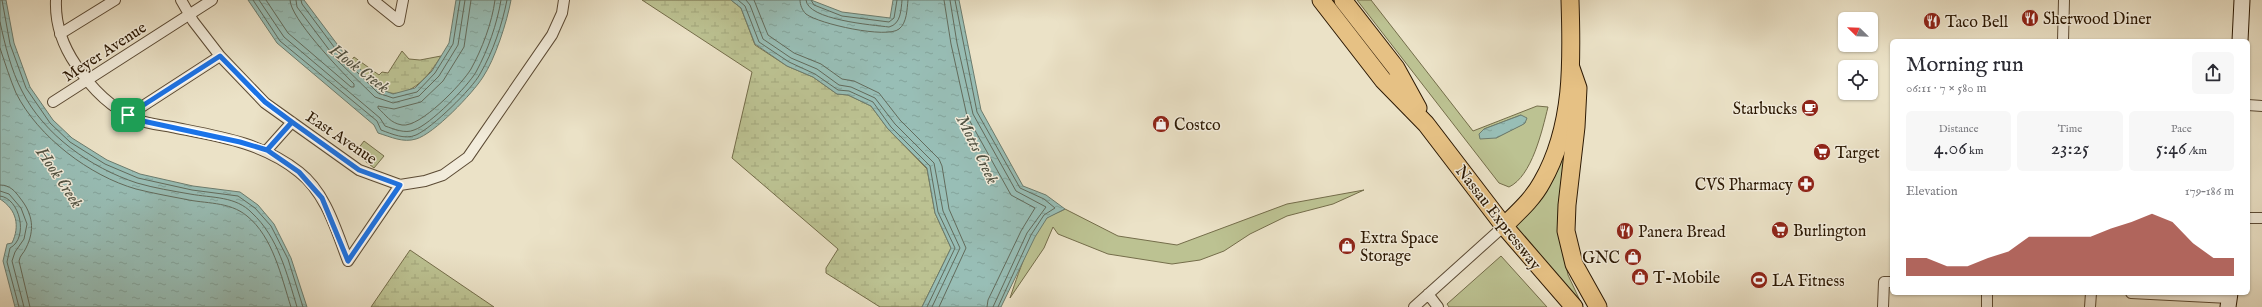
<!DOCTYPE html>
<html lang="en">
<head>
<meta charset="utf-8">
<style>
  body { margin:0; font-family:"IM FELL English",serif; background:#f7f7f7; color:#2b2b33; height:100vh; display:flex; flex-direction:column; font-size:15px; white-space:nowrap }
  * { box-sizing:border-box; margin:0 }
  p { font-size:13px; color:#7c7c81 }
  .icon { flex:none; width:22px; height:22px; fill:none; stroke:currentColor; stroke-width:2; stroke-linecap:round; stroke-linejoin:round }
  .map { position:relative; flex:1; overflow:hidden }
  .drawer { position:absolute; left:1890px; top:39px; width:360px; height:256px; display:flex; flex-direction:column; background:#fff; border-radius:6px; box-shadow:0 1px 3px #0004 }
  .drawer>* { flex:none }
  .needle { width:26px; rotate:293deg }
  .controls { position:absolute; left:1838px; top:12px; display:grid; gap:8px }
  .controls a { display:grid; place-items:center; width:40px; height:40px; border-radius:6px; background:#fff; box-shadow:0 1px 3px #0004; font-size:20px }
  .pin { position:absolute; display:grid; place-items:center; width:34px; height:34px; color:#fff; margin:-17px; border-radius:8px; box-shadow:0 2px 6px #0006 }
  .round { display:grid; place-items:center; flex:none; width:42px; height:42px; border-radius:6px; background:#f7f7f7 }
  .summary { display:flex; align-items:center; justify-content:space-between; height:68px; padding:0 16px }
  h1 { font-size:22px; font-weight:600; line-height:30px }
  .stats { display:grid; grid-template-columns:repeat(3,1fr); gap:6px; height:68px; padding:4px 16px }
  .stats div { display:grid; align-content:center; border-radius:6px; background:#f7f7f7; text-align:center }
  .stats b { font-size:20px; font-weight:600 }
  .stats small { font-size:11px; font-weight:400 }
  .stats p { font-size:11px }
  .chart { height:112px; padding:8px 16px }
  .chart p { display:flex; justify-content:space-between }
  .chart svg { width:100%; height:72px; margin-top:4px; fill:#8f2418; opacity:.7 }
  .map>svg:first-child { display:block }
</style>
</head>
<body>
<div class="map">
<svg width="2262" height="307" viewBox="0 0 2262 307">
  <defs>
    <pattern id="wetland-marsh" width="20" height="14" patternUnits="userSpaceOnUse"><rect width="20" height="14" fill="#bcc292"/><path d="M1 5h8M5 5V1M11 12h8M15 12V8" fill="none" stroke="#a2a67c"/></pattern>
    <pattern id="water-ripples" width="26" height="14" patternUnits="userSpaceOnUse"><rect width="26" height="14" fill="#98beb6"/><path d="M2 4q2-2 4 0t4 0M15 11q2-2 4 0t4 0" fill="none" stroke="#83a39b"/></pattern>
  </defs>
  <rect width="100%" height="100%" fill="#ebe2c7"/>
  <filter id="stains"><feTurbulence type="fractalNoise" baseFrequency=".005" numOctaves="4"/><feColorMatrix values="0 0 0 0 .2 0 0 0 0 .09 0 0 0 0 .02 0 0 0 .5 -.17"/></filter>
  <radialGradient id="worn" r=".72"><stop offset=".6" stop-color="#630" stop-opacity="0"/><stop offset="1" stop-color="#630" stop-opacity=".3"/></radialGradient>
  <path fill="#bcc292" stroke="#746d4a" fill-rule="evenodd" d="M1357 0H1371L1473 131 1537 106 1548 107C1542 131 1532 176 1509 187L1499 183ZM1521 115 1525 123 1496 138 1484 129Z
    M1574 126 1563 251 1568 275 1583 307H1579L1510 232Z
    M364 141 384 156 374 168 355 153Z
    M1364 190 1333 204 1287 216 1250 234 1224 251 1200 260 1172 264 1108 254 1058 234 1053 227 1044 248 1010 298C1016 280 1033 228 1048 217 1053 214 1060 212 1065 209L1118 236 1177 245 1287 204Z
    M1501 256 1547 307H1449L1447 304Z"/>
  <path fill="url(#wetland-marsh)" stroke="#746d4a" d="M642 0H731L741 8 755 45 787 66 813 77 837 94 848 95 871 106 888 129 927 169 935 213 951 248 922 307H880L826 273V268L838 249 732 158 752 72Z
    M402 51 409 59 420 60 441 56C430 75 406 105 380 89 370 83 360 70 351 61L354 57 379 75 382 72 388 73Z
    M410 250 494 307H371Z"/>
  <path fill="url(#water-ripples)" stroke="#6c7c6e" d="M0 0H6L14 43 30 87 53 120 72 138 107 160 140 174 193 186 240 192 258 205 274 224 291 258 307 307H15L3 261 7 244 12 243C20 226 17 210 0 199Z
    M248 0H304L343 52 380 89 393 94 415 88 432 71 449 43 456 0H511C507 22 495 59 483 77 473 93 434 134 416 139 403 143 391 137 378 133L374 125 277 43Z
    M731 0H811L842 12 890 18 893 0H959L981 110 1023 186 1046 195 1065 209 1047 218 1035 237 1001 307H922L951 248 935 213 927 168 888 129 871 106 848 95 837 94 813 77 787 66 755 44 741 8Z
    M1521 115 1527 118 1525 123 1522 125 1496 138 1480 139 1479 134 1484 129Z"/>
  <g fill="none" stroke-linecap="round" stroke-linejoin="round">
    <path stroke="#626b5c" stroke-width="1" d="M2 0 10 44 26 88 50 123 70 142 105 164 138 178 192 190 238 196 255 208 271 226 288 259 303 307
      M253 0 280 41 377 121 381 130C392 134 405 140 416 135 432 128 472 89 480 74 493 52 502 25 507 0
      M259 0 284 37 380 118 385 126C394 129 405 134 414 130 430 125 468 86 476 72 488 50 497 24 501 0
      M266 0 288 33 351 87H354V84C340 70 290 18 290 0
      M296 0 297 7 336 59 375 97 393 103 419 96 439 76 458 45 465 0
      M301 0 302 4 340 55 378 93 393 98 417 92 435 73 453 44 460 0
      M471 0 464 47 443 81 421 102 394 109 378 106V108C386 115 390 123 402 125 420 128 462 84 471 69 482 49 492 23 495 0
      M738 0 745 6 759 42 789 62 815 74 838 90 849 91 873 102 891 127 930 166 938 212 955 248 927 307
      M746 0 750 5 763 39 791 58 817 69 839 85 851 87 875 98 895 124 934 163 943 211 960 248 932 307
      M754 0 768 35 794 53 821 64 842 79 854 81 879 93 900 120 939 159 942 166 949 209 966 248 939 307
      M800 0C800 5 802 10 806 14 819 24 887 39 899 29 907 23 907 9 908 0
      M806 0C807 20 873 25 889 27 901 24 901 10 902 0
      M811 0 814 5 842 16 889 22 894 18 897 0
      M944 0 951 44 967 116 1011 195 1035 208 1021 231 988 300 987 307
      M950 0 957 43 973 114 1016 191 1046 207 1027 233 993 307
      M955 0 977 112 1020 188 1044 199 1055 208 1044 215 1031 235 998 307
      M0 22C5 45 11 70 22 91 44 135 91 168 137 183 154 188 173 191 190 194 212 198 236 196 252 213 278 237 287 274 297 307
      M0 48C5 63 10 79 16 93 38 137 90 176 136 189 152 193 168 196 184 199 205 204 229 201 247 216 273 237 281 276 291 307
      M0 185C10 185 15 191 20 198 33 214 35 230 26 248 24 253 20 255 19 261L30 307
      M0 191 9 194 21 208 27 224 24 239 15 252 12 261 24 307
      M0 196C20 198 29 238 10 248L7 262 19 307"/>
    <defs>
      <path id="minor" d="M56 0C55 24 63 46 76 65 91 88 111 108 136 119 147 124 161 125 172 127 217 136 262 142 299 172 326 193 336 230 348 261
        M181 0 193 21 220 56 265 103 359 170 400 185 425 181 443 175 468 157 552 35 562 13 564 0
        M373 0 399 21 403 0
        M60 34 115 0
        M2063 41 2064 0
        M53 102 212 0
        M2248 105 2262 106
        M129 115 220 56
        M267 150 292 122
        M2248 218H2262
        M348 261 400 185
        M2131 293 2229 298
        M1428 294 1438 307
        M1414 307 1504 226
        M1883 307 1884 282H1892
        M1987 307V293
        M2090 307 2091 293"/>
      <path id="secondary" d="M2240 41 2242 0
        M2228 307 2230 293"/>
      <path id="primary" d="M1504 226C1518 212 1533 199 1542 182 1574 126 1572 61 1570 0"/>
      <path id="trunk" d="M1321 0 1383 80 1426 124 1504 226 1574 307
        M1343 0 1396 68 1418 108
        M1571 68 1578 88 1576 127 1567 205 1566 231 1574 264 1598 307"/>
    </defs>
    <use href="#minor" stroke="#5b4a34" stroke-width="12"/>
    <use href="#secondary" stroke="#2b1803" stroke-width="17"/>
    <use href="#primary" stroke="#2b1803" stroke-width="19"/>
    <use href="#trunk" stroke="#2b1803" stroke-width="19"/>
    <use href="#minor" stroke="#f2ecdb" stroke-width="10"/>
    <use href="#secondary" stroke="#f2ecdb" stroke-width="15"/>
    <use href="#primary" stroke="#e6c184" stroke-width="17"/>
    <use href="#trunk" stroke="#e6c184" stroke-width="17"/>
  </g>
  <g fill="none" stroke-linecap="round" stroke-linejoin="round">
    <defs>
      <path id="route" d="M128 115 138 120 240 142 267 150 292 122 359 170 400 185 348 261 322 198 299 172 267 150 292 122 265 102 220 56 128 115"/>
    </defs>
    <use href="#route" stroke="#fff" stroke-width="8"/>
    <use href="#route" stroke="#1a73e8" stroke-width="5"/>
  </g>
  <defs>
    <symbol id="restaurant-disc" viewBox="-11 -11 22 22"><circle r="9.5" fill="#8f2418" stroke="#f2ecdb"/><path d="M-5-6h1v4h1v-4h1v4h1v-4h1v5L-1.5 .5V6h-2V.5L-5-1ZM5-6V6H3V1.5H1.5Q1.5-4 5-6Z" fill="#fff"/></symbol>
    <symbol id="cafe-disc" viewBox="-11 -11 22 22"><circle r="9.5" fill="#8f2418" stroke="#f2ecdb"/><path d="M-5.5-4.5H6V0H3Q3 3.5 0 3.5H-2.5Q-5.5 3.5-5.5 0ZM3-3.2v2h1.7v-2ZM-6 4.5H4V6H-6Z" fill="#fff"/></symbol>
    <symbol id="shop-disc" viewBox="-11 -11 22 22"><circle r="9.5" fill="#8f2418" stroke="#f2ecdb"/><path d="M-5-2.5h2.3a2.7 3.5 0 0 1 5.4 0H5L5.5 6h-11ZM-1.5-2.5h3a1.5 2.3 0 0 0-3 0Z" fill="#fff"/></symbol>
    <symbol id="supermarket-disc" viewBox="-11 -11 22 22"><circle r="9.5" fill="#8f2418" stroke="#f2ecdb"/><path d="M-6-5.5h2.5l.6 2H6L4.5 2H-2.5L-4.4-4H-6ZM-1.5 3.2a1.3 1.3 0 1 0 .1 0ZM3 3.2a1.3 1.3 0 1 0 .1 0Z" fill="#fff"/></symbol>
    <symbol id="pharmacy-disc" viewBox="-11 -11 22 22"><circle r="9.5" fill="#8f2418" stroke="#f2ecdb"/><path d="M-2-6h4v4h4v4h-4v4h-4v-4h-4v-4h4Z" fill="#fff"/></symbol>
    <symbol id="stadium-disc" viewBox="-11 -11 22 22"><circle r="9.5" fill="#8f2418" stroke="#f2ecdb"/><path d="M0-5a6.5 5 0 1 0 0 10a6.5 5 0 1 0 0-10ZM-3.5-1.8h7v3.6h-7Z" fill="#fff"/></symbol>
  </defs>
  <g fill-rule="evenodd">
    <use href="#restaurant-disc" x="2020" y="8" width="20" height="20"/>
    <use href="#restaurant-disc" x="1922" y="11" width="20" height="20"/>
    <use href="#cafe-disc" x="1800" y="98" width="20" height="20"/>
    <use href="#shop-disc" x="1151" y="114" width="20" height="20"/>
    <use href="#supermarket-disc" x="1812" y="142" width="20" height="20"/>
    <use href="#pharmacy-disc" x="1796" y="174" width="20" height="20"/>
    <use href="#supermarket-disc" x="1770" y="220" width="20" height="20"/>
    <use href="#restaurant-disc" x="1615" y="221" width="20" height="20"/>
    <use href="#shop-disc" x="1337" y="236" width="20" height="20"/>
    <use href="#shop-disc" x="1623" y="247" width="20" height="20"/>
    <use href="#shop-disc" x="1630" y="267" width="20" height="20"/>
    <use href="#stadium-disc" x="1749" y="270" width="20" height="20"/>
  </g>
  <g text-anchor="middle" stroke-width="3" stroke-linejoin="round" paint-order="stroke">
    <g font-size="16" fill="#2b1803" stroke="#f2ecdb" text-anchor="start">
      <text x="2043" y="24">Sherwood Diner</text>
      <text x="1945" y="27">Taco Bell</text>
      <text x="1797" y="114" text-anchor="end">Starbucks</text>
      <text x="1174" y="130">Costco</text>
      <text x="1835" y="158">Target</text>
      <text x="1793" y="190" text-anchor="end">CVS Pharmacy</text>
      <text x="1793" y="236">Burlington</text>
      <text x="1638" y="237">Panera Bread</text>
      <text x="1360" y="243">Extra Space<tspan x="1360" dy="18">Storage</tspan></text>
      <text x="1620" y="263" text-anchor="end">GNC</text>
      <text x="1653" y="283">T-Mobile</text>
      <text x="1772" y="286">LA Fitness</text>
    </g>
    <g font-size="16" fill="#2b1803" stroke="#f2ecdb">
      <text transform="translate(104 51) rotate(-33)" y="6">Meyer Avenue</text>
      <text transform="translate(342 137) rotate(34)" y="6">East Avenue</text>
      <text transform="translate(1499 217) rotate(52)" y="6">Nassau Expressway</text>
    </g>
    <g font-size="17" font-style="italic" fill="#515242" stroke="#f2ecdb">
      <text transform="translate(360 68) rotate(37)" y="6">Hook Creek</text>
      <text transform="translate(978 149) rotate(64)" y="6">Motts Creek</text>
      <text transform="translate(60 177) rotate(56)" y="6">Hook Creek</text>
    </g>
  </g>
  <rect width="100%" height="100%" filter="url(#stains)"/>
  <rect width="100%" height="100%" fill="url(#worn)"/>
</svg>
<div class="controls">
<a><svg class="needle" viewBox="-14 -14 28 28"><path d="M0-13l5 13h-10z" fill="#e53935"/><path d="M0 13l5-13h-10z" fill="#7c7c81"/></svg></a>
<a><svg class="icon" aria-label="locate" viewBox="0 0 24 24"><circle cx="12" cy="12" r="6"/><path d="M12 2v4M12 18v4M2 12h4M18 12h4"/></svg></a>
</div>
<div class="pin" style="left:128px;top:115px;background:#1e9e55"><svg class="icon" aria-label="arrive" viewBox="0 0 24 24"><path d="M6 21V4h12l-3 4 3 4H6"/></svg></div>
<section class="drawer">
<div class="summary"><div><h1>Morning run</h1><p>06:11 · 7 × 580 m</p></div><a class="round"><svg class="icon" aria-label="share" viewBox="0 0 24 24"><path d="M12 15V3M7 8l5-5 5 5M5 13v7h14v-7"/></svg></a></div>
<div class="stats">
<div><p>Distance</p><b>4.06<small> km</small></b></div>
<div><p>Time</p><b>23:25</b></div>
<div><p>Pace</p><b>5:46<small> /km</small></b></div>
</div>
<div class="chart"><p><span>Elevation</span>179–186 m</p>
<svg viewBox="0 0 160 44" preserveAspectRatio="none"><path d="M0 44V33L10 33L20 38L30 38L40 33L50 29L60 20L70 20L80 20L90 20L100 15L110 11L120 6L130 11L140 24L150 33L160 33V44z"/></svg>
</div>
</section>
</div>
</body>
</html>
